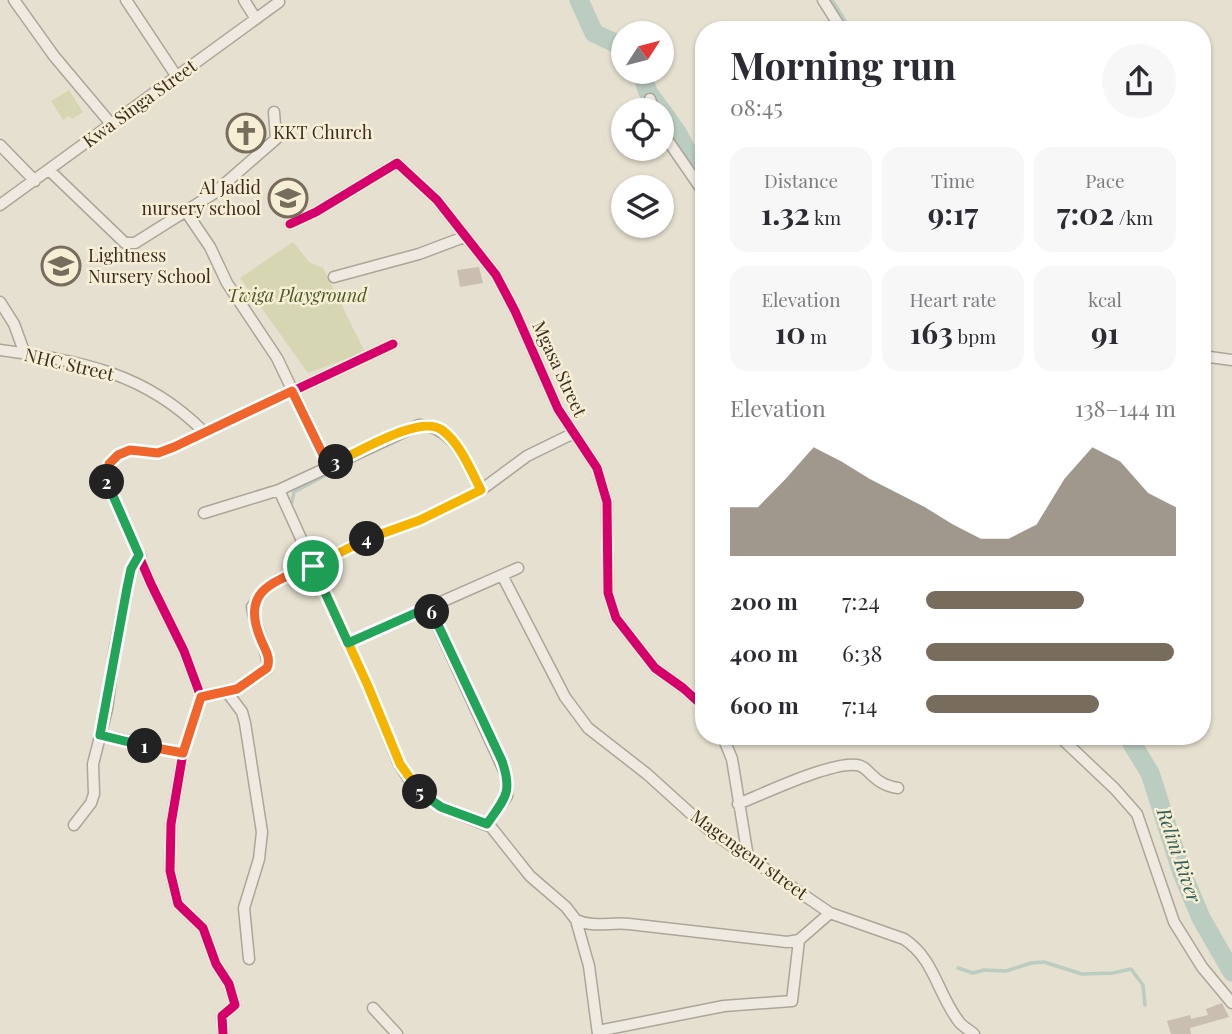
<!DOCTYPE html>
<html lang="en">
<head>
<meta charset="utf-8">
<style>
  body { margin:0; font-family:"Playfair Display",serif; background:#f7f7f7; color:#2b2b33; height:100vh; display:flex; flex-direction:column; font-size:26px; white-space:nowrap }
  * { box-sizing:border-box; margin:0 }
  p { font-size:23px; color:#7c7c81 }
  .icon { flex:none; width:38px; height:38px; fill:none; stroke:currentColor; stroke-width:2; stroke-linecap:round; stroke-linejoin:round }
  .map { position:relative; flex:1; overflow:hidden }
  .side { position:absolute; left:695px; top:21px; width:516px; height:724px; display:flex; flex-direction:column; background:#fff; border-radius:28px; box-shadow:0 2px 5px #0004 }
  .side>* { flex:none }
  .needle { width:46px; rotate:54deg }
  .controls { position:absolute; left:611px; top:21px; display:grid; gap:14px }
  .controls a { display:grid; place-items:center; width:63px; height:63px; border-radius:50%; background:#fff; box-shadow:0 2px 5px #0004; font-size:35px }
  .pin { position:absolute; display:grid; place-items:center; width:60px; height:60px; color:#fff; margin:-30px; border:4px solid #fff; border-radius:50%; box-shadow:0 2px 7px #0007 }
  .km { position:absolute; width:35px; height:35px; margin:-18px; border-radius:50%; background:#222; color:#fff; font-size:19px; line-height:35px; text-align:center }
  .round { display:grid; place-items:center; flex:none; width:74px; height:74px; border-radius:37px; background:#f7f7f7 }
  .overview { display:flex; align-items:center; justify-content:space-between; height:119px; padding:0 35px }
  h1 { font-size:38px; font-weight:700; line-height:52px }
  .figures { display:grid; grid-template-columns:repeat(3,1fr); gap:10px; height:119px; padding:7px 35px }
  .figures div { display:grid; align-content:center; border-radius:18px; background:#f7f7f7; text-align:center }
  .figures b { font-size:30px; font-weight:700 }
  .figures small { font-size:19px; font-weight:400 }
  .figures p { font-size:19px }
  .chart { height:196px; padding:14px 35px }
  .chart p { display:flex; justify-content:space-between }
  .chart svg { width:100%; height:126px; margin-top:7px; fill:#786c5d; opacity:.7 }
  ul { padding:0 35px; list-style:none; font-size:23px }
  li { display:grid; grid-template-columns:112px 84px 1fr; align-items:center; height:52px }
  li i { height:18px; border-radius:9px; background:#786c5d }
  .map>svg:first-child { display:block }
</style>
</head>
<body>
<div class="map">
<svg width="1232" height="1034" viewBox="0 0 1232 1034">
  <rect width="100%" height="100%" fill="#e6e0d0"/>
  <path fill="#d6d6b2" d="M69 90 83 112 72 119 69 116 63 120 51 101Z
    M293 242 309 262 323 268 365 352 308 373 240 278Z"/>
  <g fill="none" stroke-linecap="round" stroke-linejoin="round">
    <path stroke="#bbccc1" stroke-width="3.5" d="M832 0 851 30
      M291 506 294 492 328 474
      M372 682 390 726
      M958 968 973 973 984 970 1006 971 1031 963 1044 962 1082 974 1113 973 1131 969 1143 985 1145 1005"/>
    <path stroke="#bbccc1" stroke-width="19" d="M579 0 594 33 615 43 623 51
      M641 72 648 92 661 110
      M662 111 678 134 704 182
      M1128 737 1150 773 1182 873 1201 918 1232 972"/>
  </g>
  <path fill="#cabeb0" d="M479 267 483 283 460 287 457 270Z
    M1222 1003 1229 1017 1190 1028 1191 1034H1171L1167 1021 1190 1015 1191 1019 1208 1015 1206 1009Z"/>
  <g fill="none" stroke-linecap="round" stroke-linejoin="round">
    <defs>
      <path id="street" d="M14 0 54 56 112 125
        M126 0 177 77
        M244 0 256 19
        M823 0 842 30
        M650 99 654 110
        M662 132 704 193
        M0 145 35 181
        M49 170 125 243H135L213 194 276 139 274 112
        M0 205 279 2
        M187 213 210 247 227 283 277 358 328 465
        M290 224 316 212 397 163 437 200 496 275 515 311 558 409 597 468 607 502 608 593 616 618 655 668 683 688 704 707
        M334 277 419 254 464 237
        M0 302 14 324 25 354
        M0 350C80 361 145 372 204 432
        M1202 356 1232 360
        M279 490 368 686 399 764 414 787 441 807 491 827 530 876 566 907 576 920 589 966 598 1034
        M204 513 279 490 419 425C454 426 466 463 481 490
        M502 575 565 697 588 728 647 774 710 831 830 913 904 939C935 959 938 996 960 1023 964 1027 969 1030 974 1034
        M429 607 506 775 507 796 487 824
        M348 643 518 568
        M227 692 242 712 245 723 262 832 259 859 244 908 249 959
        M201 697 237 689 267 669C271 657 254 625 252 607L264 590 279 579 313 566 361 541 420 520 449 506 481 490 527 456 572 434
        M101 735 183 753
        M723 737 732 759 748 857
        M1060 737 1115 789 1137 814 1174 922 1202 967 1232 1003
        M738 804C763 794 832 761 857 765 869 766 873 785 898 788
        M74 825 91 803 94 794 93 764 107 709 115 648 131 569 140 555
        M576 920C593 928 610 922 629 924L787 942 799 940 830 913
        M373 1008 397 1034
        M598 1031 724 1006 792 1001 799 940
        M223 1034 222 1016 235 1005 229 984 216 964 203 928 178 904 170 871 171 824 183 753 201 697 184 651 151 584 107 482 109 464 118 455 130 450 158 453 174 447 393 344"/>
    </defs>
    <use href="#street" stroke="#aca598" stroke-width="13"/>
    <use href="#street" stroke="#eeeae1" stroke-width="10"/>
    <defs>
      <path id="cycleway" d="M290 224 316 212 397 163 437 200 496 275 515 311 558 409 597 468 607 502 608 593 616 618 655 668 683 688 704 707
        M223 1034 222 1016 235 1005 229 984 216 964 203 928 178 904 170 871 171 824 183 753 201 697 184 651 151 584 107 482 109 464 118 455 130 450 158 453 174 447 393 344"/>
    </defs>
    <use href="#cycleway" stroke="#f7eed6" stroke-width="13"/>
    <use href="#cycleway" stroke="#d6006c" stroke-width="9"/>
  </g>
  <g fill="none" stroke-linecap="round" stroke-linejoin="round">
    <defs>
      <path id="split-1" d="M145 746 183 753 201 697 237 689 267 668C271 659 266 651 262 642 239 591 271 582 313 566"/>
      <path id="split-2" d="M107 482 139 555 131 569 127 588 100 735 145 746"/>
      <path id="split-3" d="M107 482 109 464 118 455 130 450 158 453 174 447 292 391 328 465 336 462"/>
      <path id="split-4" d="M336 462C360 452 420 414 442 430 460 443 471 471 481 490L420 520 367 539"/>
      <path id="split-5" d="M367 539 313 566 368 686 400 764 420 792"/>
      <path id="split-6" d="M420 792 441 807 487 824C505 798 513 793 502 761L432 612"/>
      <path id="split-7" d="M313 566 348 643 429 607 432 612"/>
    </defs>
    <use href="#split-1" stroke="#fff" stroke-width="14"/>
    <use href="#split-2" stroke="#fff" stroke-width="14"/>
    <use href="#split-3" stroke="#fff" stroke-width="14"/>
    <use href="#split-4" stroke="#fff" stroke-width="14"/>
    <use href="#split-5" stroke="#fff" stroke-width="14"/>
    <use href="#split-6" stroke="#fff" stroke-width="14"/>
    <use href="#split-7" stroke="#fff" stroke-width="14"/>
    <use href="#split-1" stroke="#f0652b" stroke-width="9"/>
    <use href="#split-2" stroke="#22a559" stroke-width="9"/>
    <use href="#split-3" stroke="#f0652b" stroke-width="9"/>
    <use href="#split-4" stroke="#f5b400" stroke-width="9"/>
    <use href="#split-5" stroke="#f5b400" stroke-width="9"/>
    <use href="#split-6" stroke="#22a559" stroke-width="9"/>
    <use href="#split-7" stroke="#22a559" stroke-width="9"/>
  </g>
  <defs>
    <symbol id="church-ring" viewBox="-11 -11 22 22"><circle r="9.5" fill="#f7eed6" stroke="#786c5d" stroke-width="1.5"/><path d="M-1.2-6h2.4v3.5h3.3v2.4h-3.3V6h-2.4V-.1h-3.3v-2.4h3.3Z" fill="#786c5d"/></symbol>
    <symbol id="school-ring" viewBox="-11 -11 22 22"><circle r="9.5" fill="#f7eed6" stroke="#786c5d" stroke-width="1.5"/><path d="M0-5L7-2L0 1L-7-2ZM-4 1L0 2.5L4 1V4Q0 6-4 4Z" fill="#786c5d"/></symbol>
  </defs>
  <g fill-rule="evenodd">
    <use href="#church-ring" x="224" y="111" width="44" height="44"/>
    <use href="#school-ring" x="266" y="176" width="44" height="44"/>
    <use href="#school-ring" x="39" y="244" width="44" height="44"/>
  </g>
  <g text-anchor="middle" stroke-width="5" stroke-linejoin="round" paint-order="stroke">
    <g font-size="18" fill="#3c2d1f" stroke="#f7eed6">
      <text transform="translate(140 104) rotate(-36)" y="6">Kwa Singa Street</text>
      <text transform="translate(69 365) rotate(13)" y="6">NHC Street</text>
      <text transform="translate(559 369) rotate(65)" y="6">Mgasa Street</text>
      <text transform="translate(749 855) rotate(36)" y="6">Magengeni street</text>
    </g>
    <g font-size="18" fill="#3c2d1f" stroke="#f7eed6" text-anchor="start">
      <text x="273" y="139">KKT Church</text>
      <text x="261" y="194" text-anchor="end">Al Jadid<tspan x="261" dy="21">nursery school</tspan></text>
      <text x="88" y="262">Lightness<tspan x="88" dy="21">Nursery School</tspan></text>
    </g>
    <g font-size="18" font-style="italic" fill="#4b5925" stroke="#f7eed6">
      <text x="297" y="302">Twiga Playground</text>
    </g>
    <g font-size="19" font-style="italic" fill="#2e5c59" stroke="#f7eed6">
      <text transform="translate(1179 855) rotate(71)" y="7">Relini River</text>
    </g>
  </g>
</svg>
<div class="controls">
<a><svg class="needle" viewBox="-14 -14 28 28"><path d="M0-13l5 13h-10z" fill="#e53935"/><path d="M0 13l5-13h-10z" fill="#7c7c81"/></svg></a>
<a><svg class="icon" aria-label="locate" viewBox="0 0 24 24"><circle cx="12" cy="12" r="6"/><path d="M12 2v4M12 18v4M2 12h4M18 12h4"/></svg></a>
<a><svg class="icon" aria-label="layers" viewBox="0 0 24 24"><path d="M12 4l9 5-9 5-9-5zM3 14l9 5 9-5"/></svg></a>
</div>
<div class="pin" style="left:313px;top:566px;background:#1e9e55"><svg class="icon" aria-label="arrive" viewBox="0 0 24 24"><path d="M6 21V4h12l-3 4 3 4H6"/></svg></div>
<b class="km" style="left:145px;top:746px">1</b>
<b class="km" style="left:107px;top:482px">2</b>
<b class="km" style="left:336px;top:462px">3</b>
<b class="km" style="left:367px;top:539px">4</b>
<b class="km" style="left:420px;top:792px">5</b>
<b class="km" style="left:432px;top:612px">6</b>
<section class="side">
<div class="overview"><div><h1>Morning run</h1><p>08:45</p></div><a class="round"><svg class="icon" aria-label="share" viewBox="0 0 24 24"><path d="M12 15V3M7 8l5-5 5 5M5 13v7h14v-7"/></svg></a></div>
<div class="figures">
<div><p>Distance</p><b>1.32<small> km</small></b></div>
<div><p>Time</p><b>9:17</b></div>
<div><p>Pace</p><b>7:02<small> /km</small></b></div>
</div>
<div class="figures">
<div><p>Elevation</p><b>10<small> m</small></b></div>
<div><p>Heart rate</p><b>163<small> bpm</small></b></div>
<div><p>kcal</p><b>91</b></div>
</div>
<div class="chart"><p><span>Elevation</span>138–144 m</p>
<svg viewBox="0 0 160 44" preserveAspectRatio="none"><path d="M0 44V27L10 27L20 17L30 6L40 11L50 17L60 22L70 27L80 33L90 38L100 38L110 33L120 17L130 6L140 11L150 22L160 27V44z"/></svg>
</div>
<ul>
<li><b>200 m</b>7:24<i style="width:63%"></i></li>
<li><b>400 m</b>6:38<i style="width:99%"></i></li>
<li><b>600 m</b>7:14<i style="width:69%"></i></li>
</ul>
</section>
</div>
</body>
</html>
